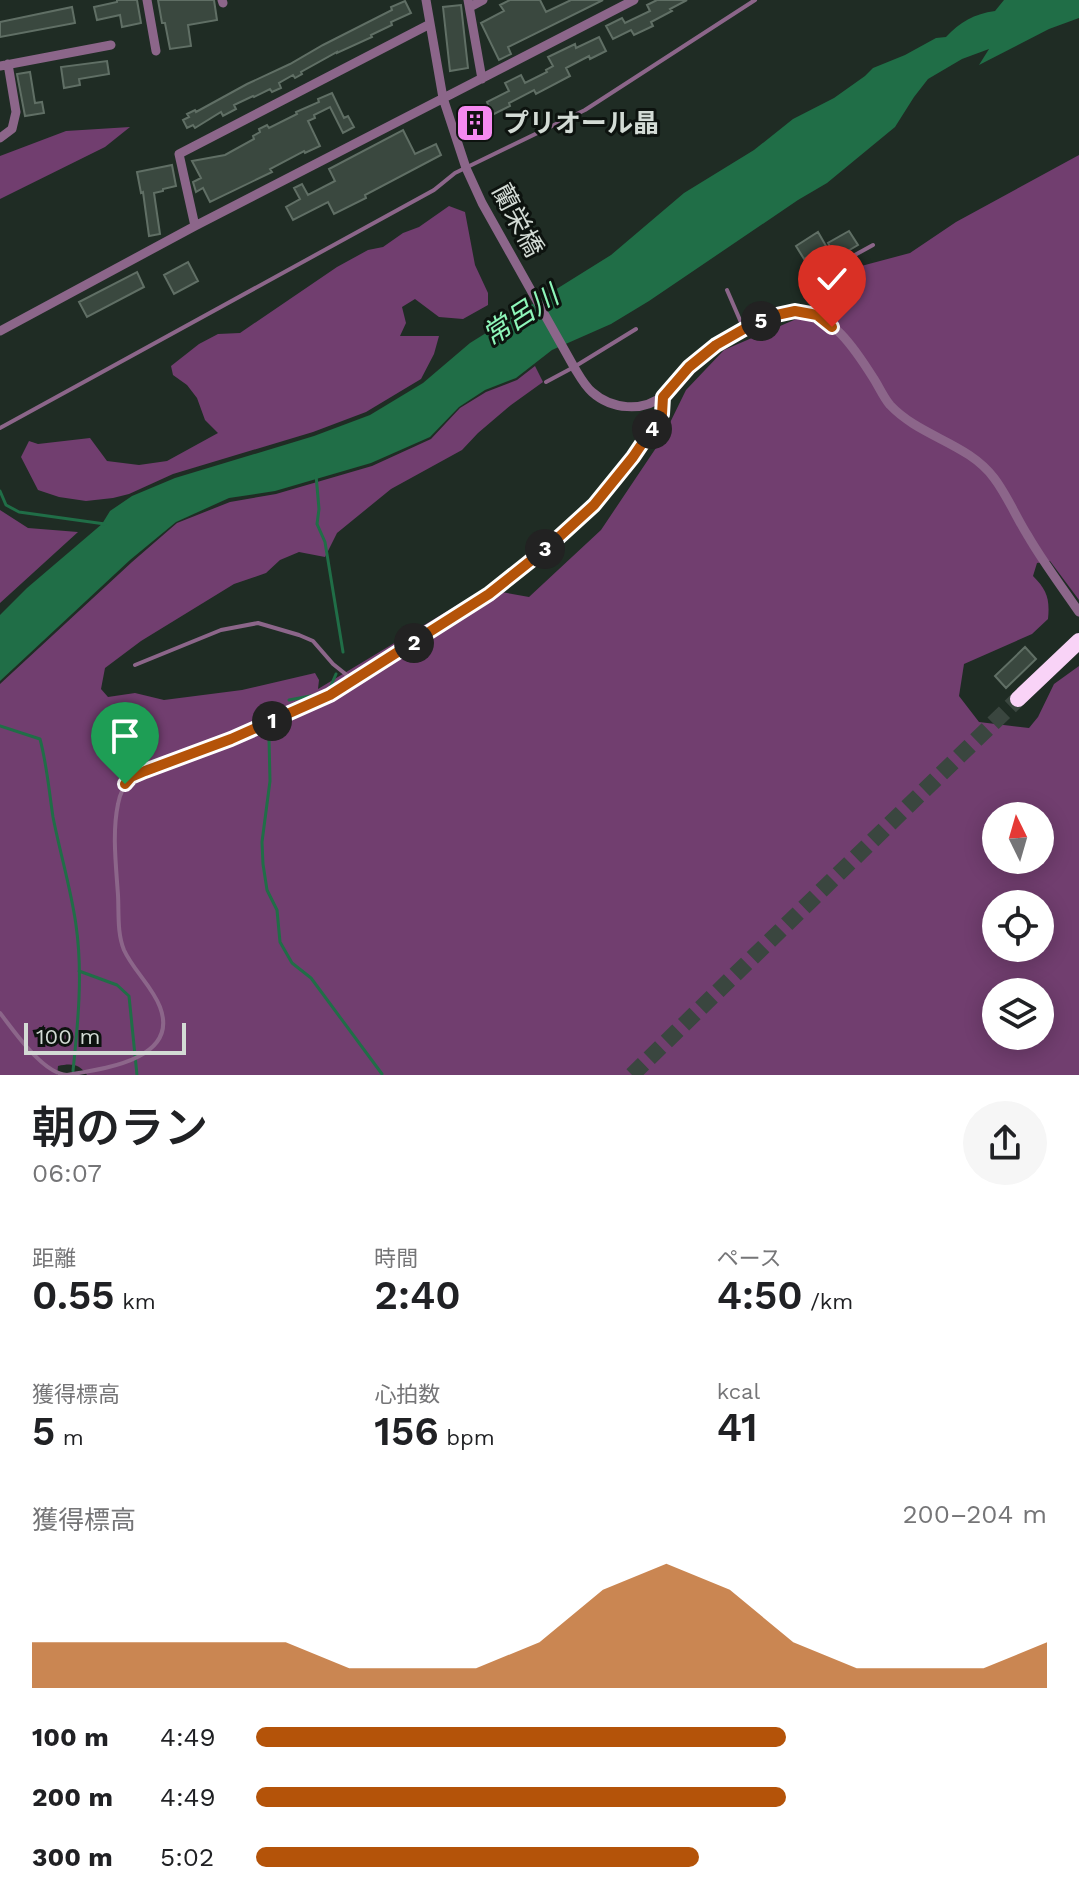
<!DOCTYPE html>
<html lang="ja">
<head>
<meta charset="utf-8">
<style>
  body { margin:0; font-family:"Work Sans","Noto Sans JP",sans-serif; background:#f6f6f6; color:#202124; height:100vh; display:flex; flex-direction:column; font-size:30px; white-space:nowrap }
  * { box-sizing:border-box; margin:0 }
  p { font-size:26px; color:#757577 }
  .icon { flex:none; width:44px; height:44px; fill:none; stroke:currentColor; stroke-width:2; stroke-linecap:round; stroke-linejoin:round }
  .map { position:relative; height:1075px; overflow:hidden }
  .panel { display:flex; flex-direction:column; background:#fff; flex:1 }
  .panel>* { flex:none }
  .needle { width:52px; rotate:355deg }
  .controls { position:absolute; left:982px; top:802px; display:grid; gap:16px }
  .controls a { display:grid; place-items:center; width:72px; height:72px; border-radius:50%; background:#fff; box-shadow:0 4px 20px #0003; font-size:40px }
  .scale { position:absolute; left:24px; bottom:20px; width:162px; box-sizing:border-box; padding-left:8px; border:4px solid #d3dbd5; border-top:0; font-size:22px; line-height:28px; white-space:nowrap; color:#d3dbd5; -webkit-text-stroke:6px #0d130f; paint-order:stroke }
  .pin { position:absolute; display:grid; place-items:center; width:68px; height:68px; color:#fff; margin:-82px -34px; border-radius:50% 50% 50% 0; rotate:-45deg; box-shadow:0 0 8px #0007 }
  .pin .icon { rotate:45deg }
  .km { position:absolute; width:40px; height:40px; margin:-20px; border-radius:50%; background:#222; color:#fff; font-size:22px; line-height:40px; text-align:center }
  .round { display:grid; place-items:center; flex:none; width:84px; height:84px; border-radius:42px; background:#f6f6f6 }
  .headline { display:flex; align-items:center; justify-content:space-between; height:136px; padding:0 32px }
  h1 { font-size:44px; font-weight:600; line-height:60px }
  .metrics { display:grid; grid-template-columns:repeat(3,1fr); gap:12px; height:136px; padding:8px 32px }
  .metrics div { display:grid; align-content:center }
  .metrics b { font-size:40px; font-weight:600 }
  .metrics small { font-size:22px; font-weight:400 }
  .metrics p { font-size:22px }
  .chart { height:224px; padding:16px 32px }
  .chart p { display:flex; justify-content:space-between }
  .chart svg { width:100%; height:144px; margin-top:8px; fill:#b45309; opacity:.7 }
  ul { padding:0 32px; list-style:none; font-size:26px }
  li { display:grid; grid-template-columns:128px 96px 1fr; align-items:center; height:60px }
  li i { height:20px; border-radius:10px; background:#b45309 }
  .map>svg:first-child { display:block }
</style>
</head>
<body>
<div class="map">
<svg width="1079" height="1075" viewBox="0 0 1079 1075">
  <rect width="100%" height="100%" fill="#1f2c24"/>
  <path fill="#713e6f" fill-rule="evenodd" d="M130 127 105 147 0 199V156L66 131Z
    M1079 155V600L1050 561 1037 563 1033 576C1047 590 1050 599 1048 619L1032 634 964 664 959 696 979 722 1029 728 1038 717 1054 684 1079 666V1075H87C79 1064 72 1063 58 1066L57 1075H0V684L132 562 177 523 230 502 276 494 372 466 431 439 460 408 486 392 517 380 535 366 543 382 511 405 478 433 462 450 391 489 337 533 325 557 299 552 280 560 266 573 234 584 141 641 105 668 101 689 108 697 135 693 164 700 242 690 315 673 319 680 318 689 484 589 529 597 601 530 662 439 686 390 724 350 801 317 829 299 835 273 910 253 956 222ZM996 816H1040V860H996ZM996 904H1040V948H996ZM996 992H1040V1036H996Z
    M449 206 465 212 475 265 488 293V305L463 319 439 317 415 299 402 307 406 323 400 336H439L434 354 421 379 366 412 313 432 173 474 129 494 113 498 86 501 59 497 38 490 21 457 29 441 38 444 90 438 107 461 139 465 167 461 218 433 205 420 197 398 187 385 173 375 171 366 199 344 218 334 240 333 337 267 368 250 383 247 403 233 419 227Z
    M0 510 28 528 78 532 0 603Z"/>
  <path fill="#206e47" d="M1004 0H1079V18L1049 29 979 65 989 49 962 59 928 79 914 97 895 127 827 183 798 200 649 301 611 324 552 350 516 378 485 390 459 407 430 437 371 463 275 491 229 498 176 522 130 560 0 681V615L27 588 102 524 110 511 132 496 175 478 314 436 370 415 423 383 470 343 611 255 684 193 754 150 793 119 834 98 865 76 873 68 905 55 936 38 946 37C960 22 974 14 995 11Z"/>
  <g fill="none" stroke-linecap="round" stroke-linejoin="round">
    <path stroke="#206e47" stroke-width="3" d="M316 475 319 509 317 524 325 542 343 652
      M0 491 6 505 19 512 105 524
      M289 700 321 694 330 688 336 674
      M0 726 40 739C47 765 49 791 53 817 60 853 71 889 76 925 83 973 78 1023 73 1071
      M269 739 270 781 262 842 263 864 267 890 277 910 280 942 292 963 311 978 382 1074
      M79 971 117 985 129 996 137 1075"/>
  </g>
  <path fill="#3a483f" stroke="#606f65" stroke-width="2" d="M117 0H137L141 23 122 27 120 15 97 20 94 7 117 2Z
    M158 0H214L217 20 188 25 191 46 170 49 165 23H162Z
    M510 0H540L546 12 571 0H603L508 47 511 54 499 60 481 23 504 11 500 5Z
    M657 0H687L670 9 672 11 651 22 653 26 634 35 631 30 613 39 606 26 622 18 625 23 650 11 647 5Z
    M405 1 411 13 391 22 392 25 371 35 372 37 337 53V52L301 72 302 74 295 78 293 75 279 83 281 88 272 92 270 89 254 97 253 96 234 105 236 109 223 116 221 112 195 128 193 125 187 128 183 120 189 117 187 114 195 110 196 112 247 84 290 64 323 45 392 10 391 7Z
    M461 5 468 68 450 71 443 7Z
    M72 7 75 23 0 37V22Z
    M599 37 606 51 590 59 589 56 566 68 570 76 536 94 534 90 509 103 510 106 486 118 490 124 467 136 460 122 489 107 487 102 509 91 505 83 521 75 525 83 547 72 546 70 553 66 548 57 575 44 576 48Z
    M107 61 109 74 79 79 80 85 64 88 61 67Z
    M30 72 35 103 42 102 44 113 25 116 17 74Z
    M332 93 344 118 348 116 354 127 343 133 330 107 314 115 315 118 308 121 320 146 305 153 304 151 270 169 272 172 210 202 203 188 196 192 193 182 201 178 192 161 225 155 254 139 253 136 260 132 259 129 267 125 269 128 297 114 296 112 319 102 318 99Z
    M403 130 415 154 436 144 441 155 365 195 366 198 334 214 328 202 293 220 286 207 300 199 294 188 302 184 308 195 335 181 329 169Z
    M172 165 176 186 163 189V191L154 193 160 234 149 236 143 192 141 193 137 172Z
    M849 231 858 245 836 258 828 243Z
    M818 232 826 246 804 259 796 246Z
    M188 262 198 281 174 294 164 275Z
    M137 272 144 287 87 317 79 302Z
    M1025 647 1036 659 1006 688 995 676Z"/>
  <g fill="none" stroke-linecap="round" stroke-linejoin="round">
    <path stroke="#3a463f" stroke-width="16" stroke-dasharray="16 8" stroke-linecap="butt" d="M632 1075 1018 699"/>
    <path stroke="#8c668a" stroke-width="4" d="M727 290 743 327
      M817 315 824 298 833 267 873 245
      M546 382 574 367 636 329
      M0 428 434 190 455 173 585 110 755 0
      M135 665 221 630 258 623 299 635 313 641 333 664 348 676 355 677
      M0 1013C14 1031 43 1074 67 1075 102 1069 180 1060 160 1007 152 986 133 970 124 950 117 933 119 913 118 895 116 865 112 833 118 804 120 793 124 785 131 777L231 739"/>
    <path stroke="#8c668a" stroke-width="9" d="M147 0 156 51
      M222 0 223 3
      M426 0 443 98 466 168 482 203 574 367C579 375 584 385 592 392 611 409 643 413 664 395 675 386 682 373 692 364 717 343 760 312 794 311 831 310 857 352 874 379 879 387 884 398 890 405 920 437 968 443 994 478 1007 495 1016 517 1028 536 1043 562 1062 587 1079 612
      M468 0 482 79
      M470 7 483 0
      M0 66 111 45
      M0 138 12 129 16 112 8 64
      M195 226 179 154 430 24
      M0 331 195 226 634 0
      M231 739 330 695 489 594 548 547 594 505 633 457 662 414 663 397"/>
    <path stroke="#f9d3f7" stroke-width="16" d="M1018 699 1079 641"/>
  </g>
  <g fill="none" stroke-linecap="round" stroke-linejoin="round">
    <defs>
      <path id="route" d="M125 784 131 777 145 771 231 739 330 695 489 594 548 547 594 505 633 457 662 414 663 397 689 367 716 345 744 329 772 316 795 311 817 315 832 327"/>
    </defs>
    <use href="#route" stroke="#fff" stroke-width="16"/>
    <use href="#route" stroke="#b45309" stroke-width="10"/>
  </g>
  <defs>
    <symbol id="building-square" viewBox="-11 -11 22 22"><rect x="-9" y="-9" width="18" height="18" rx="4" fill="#f489f0" stroke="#0d130f"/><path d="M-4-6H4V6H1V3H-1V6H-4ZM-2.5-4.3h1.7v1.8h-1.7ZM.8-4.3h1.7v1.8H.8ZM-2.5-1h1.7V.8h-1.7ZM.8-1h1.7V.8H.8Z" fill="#111"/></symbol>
  </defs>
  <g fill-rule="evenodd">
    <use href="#building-square" x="453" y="101" width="44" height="44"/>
  </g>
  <g text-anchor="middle" stroke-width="6" stroke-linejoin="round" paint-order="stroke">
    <g font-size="26" font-weight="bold" fill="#d3dbd5" stroke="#0d130f" text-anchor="start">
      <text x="503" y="132">プリオール晶</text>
    </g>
    <g font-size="26" fill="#d3dbd5" stroke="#0d130f">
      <text transform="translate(518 220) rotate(62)" y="9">蘭栄橋</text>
    </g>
    <g font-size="28" font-style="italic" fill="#8ef6b9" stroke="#0d130f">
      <text transform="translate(520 315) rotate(-33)" y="10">常呂川</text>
    </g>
  </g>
</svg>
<div class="controls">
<a><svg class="needle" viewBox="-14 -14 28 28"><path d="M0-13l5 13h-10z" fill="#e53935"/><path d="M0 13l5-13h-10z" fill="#757577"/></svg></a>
<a><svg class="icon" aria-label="locate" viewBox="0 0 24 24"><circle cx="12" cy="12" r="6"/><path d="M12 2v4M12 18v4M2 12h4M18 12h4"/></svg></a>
<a><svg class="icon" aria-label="layers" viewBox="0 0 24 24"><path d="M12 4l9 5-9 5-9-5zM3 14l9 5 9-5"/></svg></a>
</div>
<div class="scale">100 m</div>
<div class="pin" style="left:125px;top:784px;background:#1e9e55"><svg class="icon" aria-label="arrive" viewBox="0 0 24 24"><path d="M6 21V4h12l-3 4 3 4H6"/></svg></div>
<div class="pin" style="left:832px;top:327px;background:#d93025"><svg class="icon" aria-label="check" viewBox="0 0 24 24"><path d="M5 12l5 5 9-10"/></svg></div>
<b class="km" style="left:272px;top:721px">1</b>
<b class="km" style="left:414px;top:643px">2</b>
<b class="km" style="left:545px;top:549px">3</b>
<b class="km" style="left:652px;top:429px">4</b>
<b class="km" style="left:761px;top:321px">5</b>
</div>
<section class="panel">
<div class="headline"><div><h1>朝のラン</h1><p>06:07</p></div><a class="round"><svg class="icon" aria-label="share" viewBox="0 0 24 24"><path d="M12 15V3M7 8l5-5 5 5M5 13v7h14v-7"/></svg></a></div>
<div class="metrics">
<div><p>距離</p><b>0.55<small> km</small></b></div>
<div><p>時間</p><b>2:40</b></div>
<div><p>ペース</p><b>4:50<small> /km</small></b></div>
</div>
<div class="metrics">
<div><p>獲得標高</p><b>5<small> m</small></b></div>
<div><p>心拍数</p><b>156<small> bpm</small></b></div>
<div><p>kcal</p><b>41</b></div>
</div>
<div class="chart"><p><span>獲得標高</span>200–204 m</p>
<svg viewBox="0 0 160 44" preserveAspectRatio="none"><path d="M0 44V30L10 30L20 30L30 30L40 30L50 38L60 38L70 38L80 30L90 14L100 6L110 14L120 30L130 38L140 38L150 38L160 30V44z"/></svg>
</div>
<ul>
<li><b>100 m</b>4:49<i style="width:67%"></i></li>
<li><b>200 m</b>4:49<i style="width:67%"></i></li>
<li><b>300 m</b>5:02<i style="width:56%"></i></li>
</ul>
</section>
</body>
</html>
